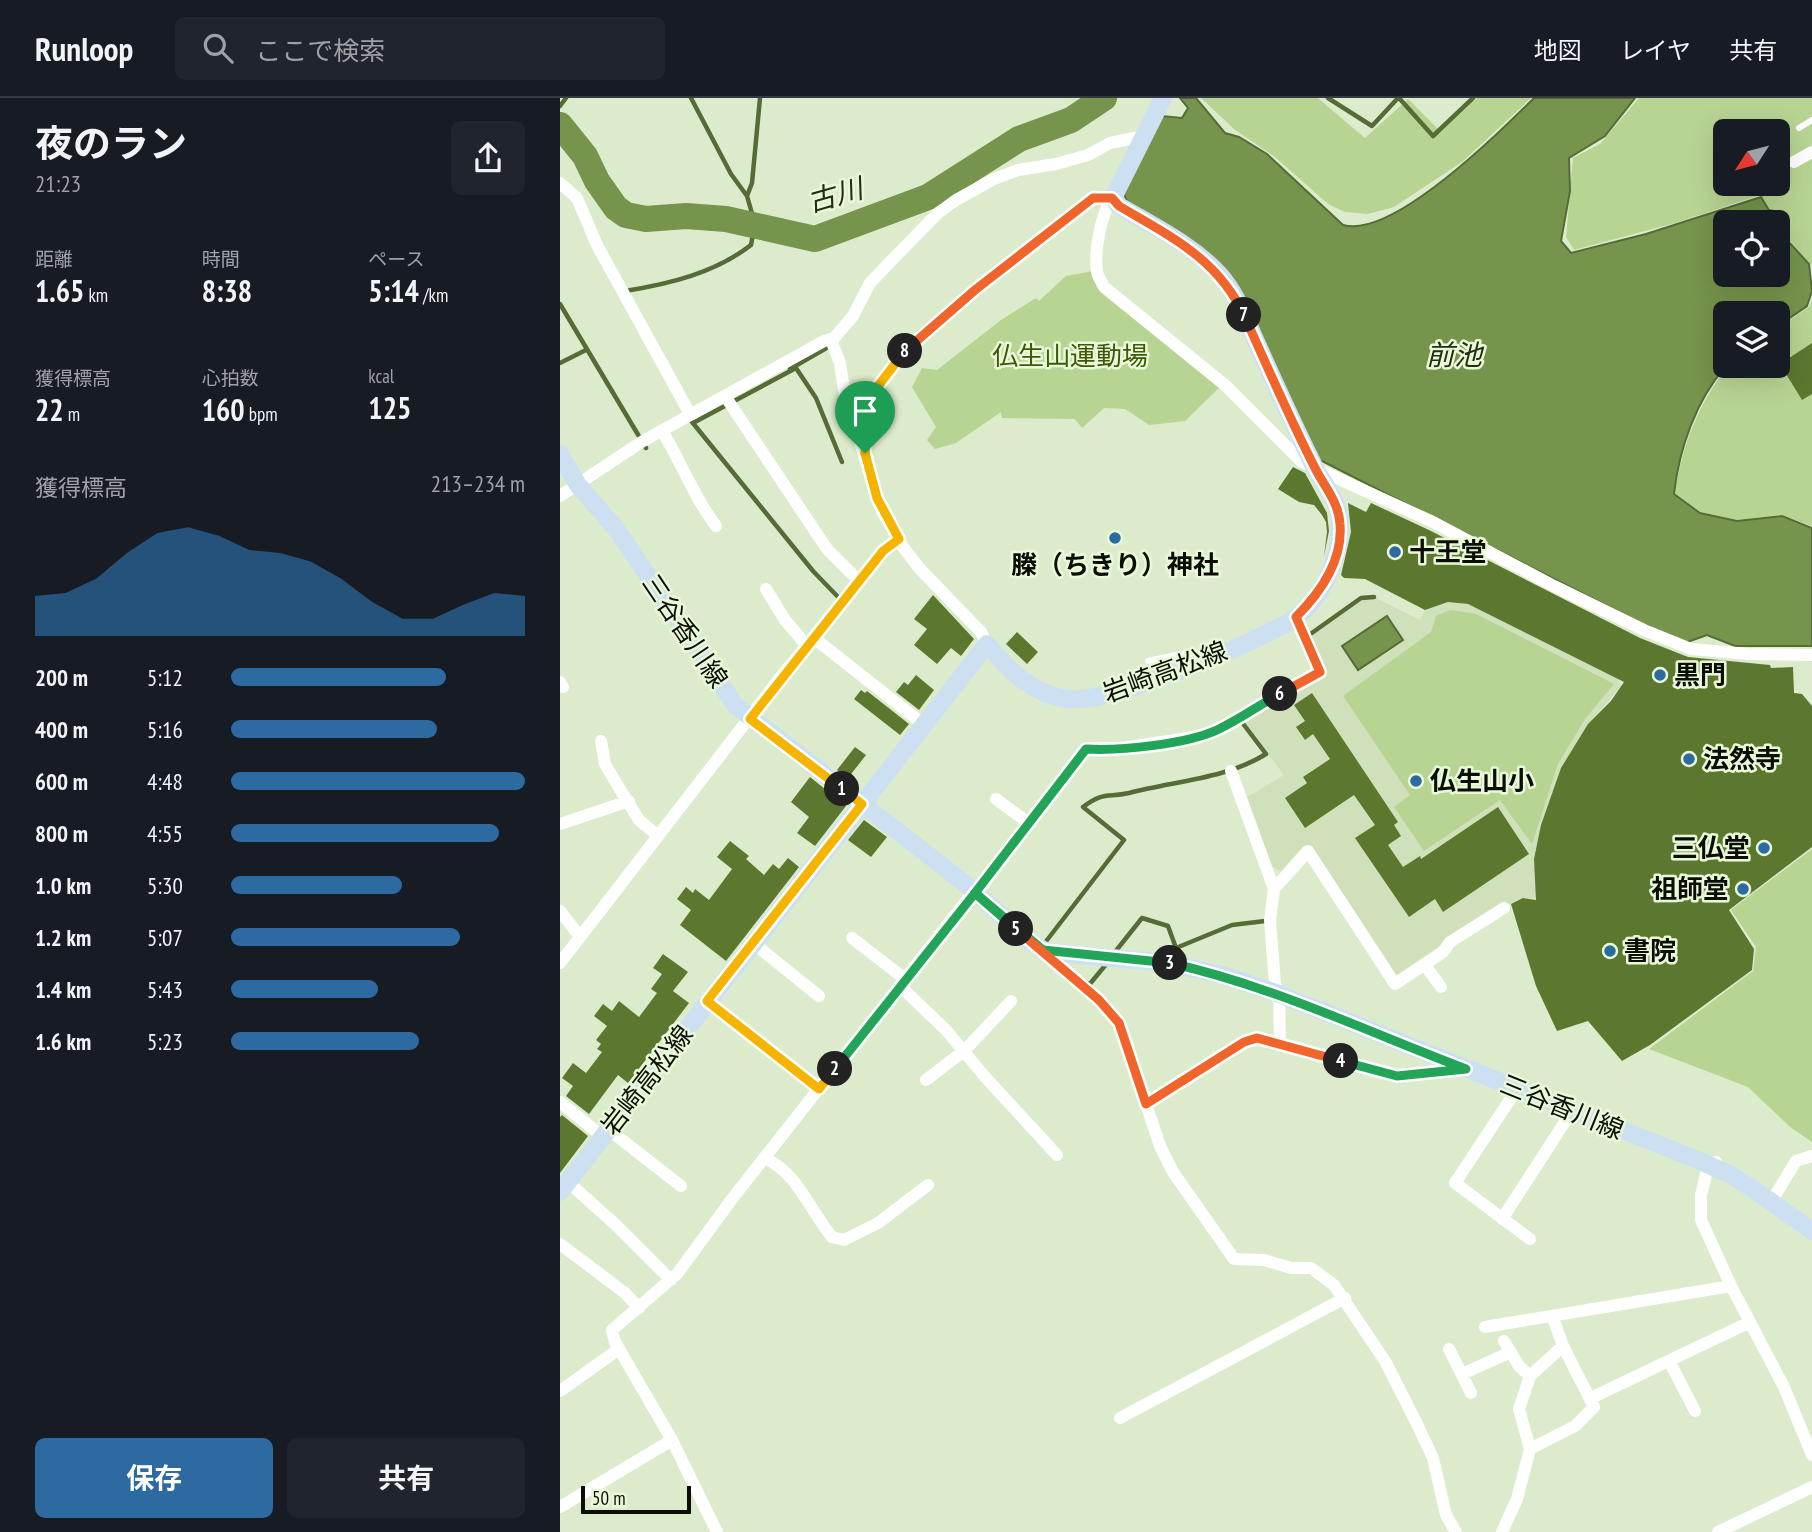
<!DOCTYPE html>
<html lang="ja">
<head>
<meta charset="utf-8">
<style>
  body { margin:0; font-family:"PT Sans Narrow","Noto Sans JP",sans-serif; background:#20242c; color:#f1f3f6; height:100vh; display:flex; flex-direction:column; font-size:26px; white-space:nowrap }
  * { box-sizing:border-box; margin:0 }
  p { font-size:23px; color:#9ea1a6 }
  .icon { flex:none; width:38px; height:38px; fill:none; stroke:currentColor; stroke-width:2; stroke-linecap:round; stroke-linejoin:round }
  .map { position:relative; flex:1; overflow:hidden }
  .panel { display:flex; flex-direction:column; background:#171b24; width:560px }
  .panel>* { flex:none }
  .needle { width:46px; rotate:234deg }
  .fabs { position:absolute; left:1153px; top:21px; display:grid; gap:14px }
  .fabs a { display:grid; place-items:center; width:77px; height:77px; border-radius:10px; background:#171b24; box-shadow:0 7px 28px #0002; font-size:35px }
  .scale { position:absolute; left:21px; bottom:18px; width:110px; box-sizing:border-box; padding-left:7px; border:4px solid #0a0e05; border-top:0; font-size:19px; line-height:24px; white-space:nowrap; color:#0a0e05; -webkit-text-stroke:5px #eaf8da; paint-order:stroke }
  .pin { position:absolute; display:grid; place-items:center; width:60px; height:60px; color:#fff; margin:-72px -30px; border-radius:50% 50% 50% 0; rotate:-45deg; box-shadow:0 0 7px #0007 }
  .pin .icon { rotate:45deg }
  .km { position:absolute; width:35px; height:35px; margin:-18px; border-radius:50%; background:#222; color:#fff; font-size:19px; line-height:35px; text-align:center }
  .round { display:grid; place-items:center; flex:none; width:74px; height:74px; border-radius:10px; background:#20242c }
  .summary { display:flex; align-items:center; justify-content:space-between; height:119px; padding:0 35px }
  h1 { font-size:38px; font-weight:700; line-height:52px }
  .metrics { display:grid; grid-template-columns:repeat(3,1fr); gap:10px; height:119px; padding:7px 35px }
  .metrics div { display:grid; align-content:center }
  .metrics b { font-size:30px; font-weight:700 }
  .metrics small { font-size:19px; font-weight:400 }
  .metrics p { font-size:19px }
  .chart { height:196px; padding:14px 35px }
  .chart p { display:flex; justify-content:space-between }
  .chart svg { width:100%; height:126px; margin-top:7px; fill:#2c6aa1; opacity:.7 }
  .action { display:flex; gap:14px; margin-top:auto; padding:14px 35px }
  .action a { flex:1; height:80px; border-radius:10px; background:#2c6aa1; color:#fff; font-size:28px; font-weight:700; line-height:80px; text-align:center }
  .action a+a { background:#20242c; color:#f1f3f6 }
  ul { padding:0 35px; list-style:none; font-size:23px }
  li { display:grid; grid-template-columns:112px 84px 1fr; align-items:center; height:52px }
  li i { height:18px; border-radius:9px; background:#2c6aa1 }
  header { display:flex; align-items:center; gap:42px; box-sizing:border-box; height:98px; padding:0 35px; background:#171b24; border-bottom:2px solid #363941 }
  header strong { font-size:33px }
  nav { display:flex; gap:38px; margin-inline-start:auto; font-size:24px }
  .search { width:490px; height:63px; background:#20242c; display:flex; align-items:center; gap:18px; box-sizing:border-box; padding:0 24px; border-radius:10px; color:#9ea1a6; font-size:26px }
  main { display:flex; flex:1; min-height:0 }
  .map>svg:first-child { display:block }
</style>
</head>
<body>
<header>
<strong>Runloop</strong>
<div class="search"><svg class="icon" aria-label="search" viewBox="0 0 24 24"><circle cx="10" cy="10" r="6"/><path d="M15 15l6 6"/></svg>ここで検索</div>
<nav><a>地図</a><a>レイヤ</a><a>共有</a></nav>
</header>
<main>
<section class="panel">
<div class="summary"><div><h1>夜のラン</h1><p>21:23</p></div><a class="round"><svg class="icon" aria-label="share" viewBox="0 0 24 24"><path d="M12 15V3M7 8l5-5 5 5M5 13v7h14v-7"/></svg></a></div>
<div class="metrics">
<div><p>距離</p><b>1.65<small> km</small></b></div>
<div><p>時間</p><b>8:38</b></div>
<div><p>ペース</p><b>5:14<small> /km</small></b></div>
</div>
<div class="metrics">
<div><p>獲得標高</p><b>22<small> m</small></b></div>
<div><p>心拍数</p><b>160<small> bpm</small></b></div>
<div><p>kcal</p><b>125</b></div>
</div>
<div class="chart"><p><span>獲得標高</span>213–234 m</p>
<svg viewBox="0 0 160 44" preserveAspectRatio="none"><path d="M0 44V30L10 29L20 24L30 15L40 8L50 6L60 9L70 14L80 15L90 18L100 24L110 32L120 38L130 38L140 33L150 29L160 30V44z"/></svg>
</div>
<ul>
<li><b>200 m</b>5:12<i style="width:73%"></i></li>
<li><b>400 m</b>5:16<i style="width:70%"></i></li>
<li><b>600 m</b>4:48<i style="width:100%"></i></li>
<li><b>800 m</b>4:55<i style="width:91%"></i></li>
<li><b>1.0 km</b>5:30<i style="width:58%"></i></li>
<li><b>1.2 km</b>5:07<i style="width:78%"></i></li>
<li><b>1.4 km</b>5:43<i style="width:50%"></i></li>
<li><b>1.6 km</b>5:23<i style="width:64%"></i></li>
</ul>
<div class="action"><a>保存</a><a>共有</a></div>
</section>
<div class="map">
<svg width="1252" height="1434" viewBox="0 0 1252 1434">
  <rect width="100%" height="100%" fill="#ddebcd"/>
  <path fill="#cfe0bb" d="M807 498 814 499 860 522 865 512 875 507 888 504 908 506 1058 581 1061 588 1028 627 1001 670 976 800H963L947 808 945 803 835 878 754 755 743 748 721 773 711 768 687 699 724 677 683 623 767 578 750 538Z"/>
  <path fill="#b8d493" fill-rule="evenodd" d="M641 0H758L805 40 848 1 881 34 917 0H971L902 64 834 109 808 116 785 114 768 106 715 59 674 31Z
    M1079 0H1252V168L1219 130 1225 121 1219 113 1211 112 1200 97 1115 125 1014 152 1006 139 1013 60 1040 46ZM1166 33H1218V86H1166Z
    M533 173 660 289 625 323 589 327 565 311 544 310 522 330 515 321 442 320 441 314 396 345 375 351 367 342 376 329 352 289 362 270 377 272 441 222 476 200 479 203 506 178Z
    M1252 201V428L1221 417 1177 422 1141 414 1115 396C1121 350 1139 303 1169 268H1218V230L1250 208Z
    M890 512 916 516 1054 586 1025 621 998 666 972 746 940 702 864 753 834 709 850 697 783 598 871 534 876 518Z
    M1252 751V1044L1230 1029 1188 989 1089 951 1193 873 1196 849 1171 812Z"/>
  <path fill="#76944b" stroke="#566c36" stroke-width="2" d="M620 0H636L665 35 679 39 707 56 783 127C832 141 940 34 974 0H1075L1045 38 1009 60 1010 93 1001 143 1011 155 1086 136 1201 99 1209 112 1218 114 1224 121 1218 128V124H1166V177H1218V132L1249 166 1252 193 1247 208 1218 228V215H1166V268C1136 302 1119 351 1114 396L1140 415 1177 423 1222 418 1252 430V548H1175L1147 537 1122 546 754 359 676 189 569 108 564 96 602 18 622 20 628 10Z
    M827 518 843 542 798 572 782 548Z"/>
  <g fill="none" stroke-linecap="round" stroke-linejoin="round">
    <path stroke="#566c36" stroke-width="4.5" d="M131 0 171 76 187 98
      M768 0 812 28 838 0
      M839 0 873 38 913 0
      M0 8 6 0
      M65 193C109 186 155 175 191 147L195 126 187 98 192 85 200 0
      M0 206 86 350
      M0 265 26 252
      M230 271 270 248
      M128 319 253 473 280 501
      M133 325 236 270 256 300 282 364
      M751 542 749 537 801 500 814 499
      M484 846 564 742 523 709C544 693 548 700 569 695 614 683 666 681 706 656L681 623
      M555 854 582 820 608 828 616 850 672 827 705 823
      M527 885 529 887 548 864"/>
    <path stroke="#76944b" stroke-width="26" d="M0 27 25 58 37 83 56 110 66 117 86 121 126 118 166 121 255 141 368 99 459 41 511 22 544 0"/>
  </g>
  <path fill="#5c782f" d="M1252 245V296L1242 302 1220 266Z
    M733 369 745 375 767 415 769 433 764 458 767 434 766 424 762 417 754 407 739 404 718 391Z
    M788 405 806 414 811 405 869 432 1080 540 1128 559 1210 567 1211 570 1233 569 1234 595 1242 596 1252 608V749L1169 812 1194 851 1192 872 1090 947 1062 963 1028 923 997 933 976 888 951 806 963 800 976 802 974 761 981 727 1001 670 1028 626 1051 603 1064 584 908 506 888 504 865 512 805 481 784 480 781 477 791 434Z
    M373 497 414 541 401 558 391 550 377 566 354 547 367 531 354 521Z
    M457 534 478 554 467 566 446 546Z
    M356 577 374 592 359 612 336 594 344 584 348 587Z
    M301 592 305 595 307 593 349 626 340 637 294 601Z
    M752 595 838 724 834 727 841 738 828 747 843 769 860 758 861 761 938 709 969 756 883 814 875 801 849 819 795 740 815 727 794 697 745 730 725 700 747 685 743 679 770 661 753 636 745 642 736 629 745 623 734 607Z
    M295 649 306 657 288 680 277 672Z
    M250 679 286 708 255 748 237 735 249 719 231 704Z
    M304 722 327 739 311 759 288 742Z
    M170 743 189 758 186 761 204 777 213 766 219 771 228 760 239 769 166 863 120 827 131 812 117 801 126 789 133 795 135 791 149 802 172 771 157 759Z
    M103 856 128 874 113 893 129 905 68 985 58 977 29 1016 6 998 13 988 2 980 13 965 26 975 42 954 37 951 41 946 36 942 47 928 34 918 43 906 52 913 59 903 79 919 97 895 91 891 102 876 93 870Z
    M2 1017 28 1038 0 1075V1019Z"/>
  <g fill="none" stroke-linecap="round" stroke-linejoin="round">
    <path stroke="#fff" stroke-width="6" d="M1239 30 1252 22
      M588 563 626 555 634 565"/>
    <path stroke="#fff" stroke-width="12" d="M1234 64 1252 54
      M0 85 17 100 37 147 130 316
      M271 242 280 265 285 298 322 413 343 449 360 471 421 534 427 546
      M165 298 267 451 299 483
      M102 333C122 365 133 398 156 428
      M305 355 308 301 344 254 415 192 533 100H553C541 114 534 154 537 173 537 178 542 184 544 189L665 287 742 364 873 424 994 488 1084 532 1131 551 1188 556 1252 557
      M0 398 83 343 264 243 274 240 293 218 310 185 331 163 378 115 396 102 434 81 458 72 496 66 528 57 550 45 584 38
      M206 491 225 522 247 548
      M254 540 363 626
      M0 584 3 589
      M41 643 45 666 55 683 79 722 98 738
      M671 673 714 791
      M436 701 470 726
      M0 726 69 703
      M0 813 20 839
      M292 840 345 881
      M193 845 259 898
      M484 852 539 902 559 925 600 1048 613 1074 674 1161 704 1162 731 1170H751L774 1187 825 1263 856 1324 873 1360 886 1417 896 1434
      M0 865 220 580 323 453 339 441
      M865 867 881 889
      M340 888 386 932 426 980 497 1057
      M147 903 259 991
      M720 945 719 896 715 886 710 822 714 791 748 753 835 886 883 854 890 844 944 810
      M366 982 405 952 451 903
      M957 991 895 1085 970 1141
      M0 1004 43 1039
      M586 1007 684 944 697 940 837 978 906 971
      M48 1031 121 1088
      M204 1060C237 1073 250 1113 272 1139L284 1142 318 1125 368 1087
      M1156 1064 1148 1068 1141 1097V1122L1171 1188 1224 1289 1252 1357
      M8 1084 56 1127 111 1182
      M1211 1104 1236 1063 1252 1058
      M942 1121 1012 1013
      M0 1146 65 1195 79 1210
      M925 1229 1171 1188
      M944 1243 959 1268 970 1278
      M889 1251 911 1295
      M1109 1263 1135 1313
      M902 1276 951 1254
      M0 1293 59 1251
      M1031 1300 1190 1224
      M560 1320 785 1200
      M970 1351 1015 1328 1034 1309 1003 1248 993 1220
      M0 1409 112 1342
      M157 1434 112 1342 55 1244 52 1232 117 1176 172 1101 411 797 418 793 526 651 562 650 641 638 659 631 760 574 736 519
      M942 1434 957 1401 970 1351 959 1311 970 1278 1003 1248
      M1158 1434 1252 1389"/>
    <path stroke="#cde0f2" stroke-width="18" d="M0 356 18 387 57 432 175 607 412 791 471 844 483 852 498 855 606 865 663 877 719 896 1140 1063 1171 1077 1196 1093 1252 1133
      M0 1094 427 546C448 572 472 596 507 601 547 607 699 544 735 520 751 509 765 488 772 469 778 452 783 430 778 412 773 396 760 381 753 366 733 326 715 286 697 246 686 222 677 196 659 176 632 147 593 128 559 108L553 100 603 0"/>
  </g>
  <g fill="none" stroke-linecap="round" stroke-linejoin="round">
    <defs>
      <path id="split-1" d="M282 691 190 621 323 453 339 441 317 400 305 355"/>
      <path id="split-2" d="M275 971 259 991 147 903 302 706 282 691"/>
      <path id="split-3" d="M275 971 415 795 483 852 610 865"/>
      <path id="split-4" d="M610 865C713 888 808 934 906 971L837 978 781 963"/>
      <path id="split-5" d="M456 831 539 902 559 925 586 1006 684 944 697 940 781 963"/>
      <path id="split-6" d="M456 831 415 795 526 651C560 653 629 646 659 631 680 621 699 607 720 596"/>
      <path id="split-7" d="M684 217C707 268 729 319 754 368 763 387 779 404 780 426 783 462 760 495 736 519L760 574 720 596"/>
      <path id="split-8" d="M345 253 415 192 533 100H552L559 108C611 139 657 160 684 217"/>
      <path id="split-9" d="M305 355 308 301 345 253"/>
    </defs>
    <use href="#split-1" stroke="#fff" stroke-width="14"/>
    <use href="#split-2" stroke="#fff" stroke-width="14"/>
    <use href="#split-3" stroke="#fff" stroke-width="14"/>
    <use href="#split-4" stroke="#fff" stroke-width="14"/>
    <use href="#split-5" stroke="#fff" stroke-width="14"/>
    <use href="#split-6" stroke="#fff" stroke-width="14"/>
    <use href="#split-7" stroke="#fff" stroke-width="14"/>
    <use href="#split-8" stroke="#fff" stroke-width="14"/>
    <use href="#split-9" stroke="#fff" stroke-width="14"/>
    <use href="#split-1" stroke="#f5b400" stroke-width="9"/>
    <use href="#split-2" stroke="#f5b400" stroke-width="9"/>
    <use href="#split-3" stroke="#22a559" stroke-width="9"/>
    <use href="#split-4" stroke="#22a559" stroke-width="9"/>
    <use href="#split-5" stroke="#f0652b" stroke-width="9"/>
    <use href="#split-6" stroke="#22a559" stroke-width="9"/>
    <use href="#split-7" stroke="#f0652b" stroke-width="9"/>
    <use href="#split-8" stroke="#f0652b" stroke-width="9"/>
    <use href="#split-9" stroke="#f5b400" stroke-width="9"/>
  </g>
  <g fill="#2c6aa1" stroke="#eaf8da" stroke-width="2.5">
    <circle cx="555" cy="440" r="7"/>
    <circle cx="835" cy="454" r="7"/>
    <circle cx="1100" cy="577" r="7"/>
    <circle cx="1129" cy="661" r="7"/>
    <circle cx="856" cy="683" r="7"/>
    <circle cx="1204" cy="750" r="7"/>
    <circle cx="1183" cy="791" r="7"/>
    <circle cx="1050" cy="853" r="7"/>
  </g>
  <g text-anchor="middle" stroke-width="5" stroke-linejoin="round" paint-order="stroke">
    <g font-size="26" fill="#3e5903" stroke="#eaf8da">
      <text x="510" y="267">仏生山運動場</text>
    </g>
    <g font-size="26" font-weight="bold" fill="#0a0e05" stroke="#eaf8da" text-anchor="start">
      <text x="849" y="463">十王堂</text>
      <text x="555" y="476" text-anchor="middle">榺（ちきり）神社</text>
      <text x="1114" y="586">黒門</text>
      <text x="1143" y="670">法然寺</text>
      <text x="870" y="692">仏生山小</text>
      <text x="1190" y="759" text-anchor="end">三仏堂</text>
      <text x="1169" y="800" text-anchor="end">祖師堂</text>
      <text x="1064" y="862">書院</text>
    </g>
    <g font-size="26" fill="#0a0e05" stroke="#eaf8da">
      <text transform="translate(125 533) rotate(56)" y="9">三谷香川線</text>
      <text transform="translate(605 574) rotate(-20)" y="9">岩崎高松線</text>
      <text transform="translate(87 982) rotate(-52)" y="9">岩崎高松線</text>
      <text transform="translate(1002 1009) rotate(22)" y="9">三谷香川線</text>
    </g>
    <g font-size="28" font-style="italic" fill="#222f0f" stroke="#eaf8da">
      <text transform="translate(275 97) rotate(-16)" y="10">古川</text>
      <text x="894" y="267">前池</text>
    </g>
  </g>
</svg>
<div class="fabs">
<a><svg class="needle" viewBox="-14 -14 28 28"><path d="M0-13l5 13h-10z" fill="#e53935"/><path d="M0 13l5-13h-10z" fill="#9ea1a6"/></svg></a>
<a><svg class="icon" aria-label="locate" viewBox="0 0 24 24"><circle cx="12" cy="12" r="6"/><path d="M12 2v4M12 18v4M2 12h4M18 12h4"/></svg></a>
<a><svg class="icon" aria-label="layers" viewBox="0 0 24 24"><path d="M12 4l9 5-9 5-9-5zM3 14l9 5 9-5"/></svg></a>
</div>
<div class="scale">50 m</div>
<div class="pin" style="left:305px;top:355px;background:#1e9e55"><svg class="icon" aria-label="arrive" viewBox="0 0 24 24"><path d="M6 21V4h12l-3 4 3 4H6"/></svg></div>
<b class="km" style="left:282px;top:691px">1</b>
<b class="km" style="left:275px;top:971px">2</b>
<b class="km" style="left:610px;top:865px">3</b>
<b class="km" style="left:781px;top:963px">4</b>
<b class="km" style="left:456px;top:831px">5</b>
<b class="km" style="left:720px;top:596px">6</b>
<b class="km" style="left:684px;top:217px">7</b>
<b class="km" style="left:345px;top:253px">8</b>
</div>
</main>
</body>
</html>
